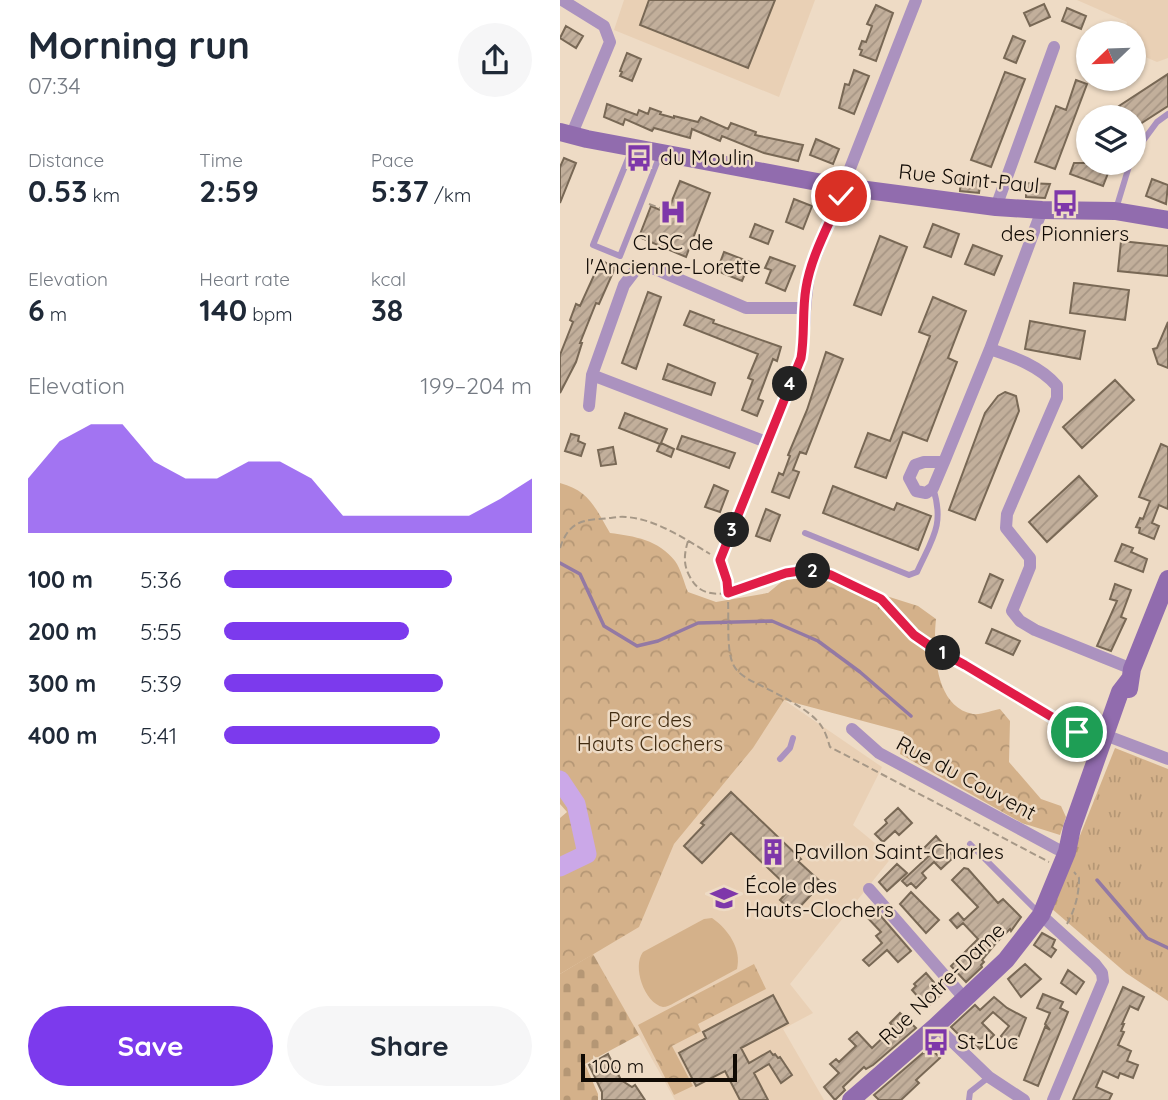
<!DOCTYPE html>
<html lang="en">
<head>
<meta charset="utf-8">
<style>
  body { margin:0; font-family:Quicksand,sans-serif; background:#f6f6f7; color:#1f2937; height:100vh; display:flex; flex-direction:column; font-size:26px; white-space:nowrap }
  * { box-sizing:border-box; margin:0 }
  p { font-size:23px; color:#747a83 }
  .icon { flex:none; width:38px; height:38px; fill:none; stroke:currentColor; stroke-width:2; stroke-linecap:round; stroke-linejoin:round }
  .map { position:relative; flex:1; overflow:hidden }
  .details { display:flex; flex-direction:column; background:#fff; width:560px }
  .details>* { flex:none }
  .needle { width:46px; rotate:247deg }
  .tools { position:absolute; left:516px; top:21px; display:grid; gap:14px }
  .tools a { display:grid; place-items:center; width:70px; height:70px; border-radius:50%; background:#fff; box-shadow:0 2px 5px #0004; font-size:35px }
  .scale { position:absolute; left:21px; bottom:18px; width:156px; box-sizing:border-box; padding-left:7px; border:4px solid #100a04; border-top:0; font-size:19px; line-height:24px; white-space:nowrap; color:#100a04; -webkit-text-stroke:5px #eedbc5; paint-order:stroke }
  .pin { position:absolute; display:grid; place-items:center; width:60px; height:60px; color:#fff; margin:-30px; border:4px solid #fff; border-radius:50%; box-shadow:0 2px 7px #0007 }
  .km { position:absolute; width:35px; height:35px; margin:-18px; border-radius:50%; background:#222; color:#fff; font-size:19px; line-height:35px; text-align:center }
  .round { display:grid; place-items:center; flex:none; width:74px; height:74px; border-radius:37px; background:#f6f6f7 }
  .overview { display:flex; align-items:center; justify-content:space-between; height:119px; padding:0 28px }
  h1 { font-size:38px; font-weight:700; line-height:52px }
  .figures { display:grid; grid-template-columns:repeat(3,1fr); gap:10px; height:119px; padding:7px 28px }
  .figures div { display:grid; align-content:center }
  .figures b { font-size:30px; font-weight:700 }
  .figures small { font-size:19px; font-weight:400 }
  .figures p { font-size:19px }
  .chart { height:196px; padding:14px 28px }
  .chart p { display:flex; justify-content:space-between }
  .chart svg { width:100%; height:126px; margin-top:7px; fill:#7c3aed; opacity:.7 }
  .cta { display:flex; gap:14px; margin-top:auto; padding:14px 28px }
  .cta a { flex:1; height:80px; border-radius:42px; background:#7c3aed; color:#fff; font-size:28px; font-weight:700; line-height:80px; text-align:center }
  .cta a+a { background:#f6f6f7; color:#1f2937 }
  ul { padding:0 28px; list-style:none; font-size:23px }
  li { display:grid; grid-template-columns:112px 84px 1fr; align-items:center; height:52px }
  li i { height:18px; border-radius:9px; background:#7c3aed }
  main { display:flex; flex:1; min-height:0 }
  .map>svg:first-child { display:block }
</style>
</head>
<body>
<main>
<section class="details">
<div class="overview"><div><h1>Morning run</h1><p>07:34</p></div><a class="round"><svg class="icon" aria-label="share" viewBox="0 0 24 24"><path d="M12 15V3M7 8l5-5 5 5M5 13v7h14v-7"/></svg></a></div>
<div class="figures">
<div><p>Distance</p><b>0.53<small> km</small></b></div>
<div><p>Time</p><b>2:59</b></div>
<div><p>Pace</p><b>5:37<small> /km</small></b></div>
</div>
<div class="figures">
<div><p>Elevation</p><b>6<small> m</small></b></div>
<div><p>Heart rate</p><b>140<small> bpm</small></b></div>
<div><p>kcal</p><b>38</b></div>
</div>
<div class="chart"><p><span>Elevation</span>199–204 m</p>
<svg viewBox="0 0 160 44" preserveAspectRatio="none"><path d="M0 44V25L10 12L20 6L30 6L40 19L50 25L60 25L70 19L80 19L90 25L100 38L110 38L120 38L130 38L140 38L150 32L160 25V44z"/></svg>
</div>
<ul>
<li><b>100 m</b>5:36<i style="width:74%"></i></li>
<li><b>200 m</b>5:55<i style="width:60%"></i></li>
<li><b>300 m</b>5:39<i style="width:71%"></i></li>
<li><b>400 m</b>5:41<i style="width:70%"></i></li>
</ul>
<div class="cta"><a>Save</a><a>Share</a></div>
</section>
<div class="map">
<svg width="608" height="1100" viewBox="0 0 608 1100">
  <defs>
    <pattern id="grass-tufts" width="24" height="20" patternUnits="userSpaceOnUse" patternTransform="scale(1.75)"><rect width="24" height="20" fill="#d4b18a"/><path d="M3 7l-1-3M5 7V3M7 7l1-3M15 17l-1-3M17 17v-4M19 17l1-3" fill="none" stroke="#b59775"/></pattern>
    <pattern id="forest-crowns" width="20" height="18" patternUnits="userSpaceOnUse" patternTransform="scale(1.75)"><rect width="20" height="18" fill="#d4b18a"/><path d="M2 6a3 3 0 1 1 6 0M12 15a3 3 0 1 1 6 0" fill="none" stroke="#b59775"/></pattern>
    <pattern id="cemetery-stones" width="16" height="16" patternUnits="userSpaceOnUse" patternTransform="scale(1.75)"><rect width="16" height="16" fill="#d4b18a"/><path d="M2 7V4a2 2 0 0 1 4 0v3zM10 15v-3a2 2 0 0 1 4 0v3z" fill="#b59775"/></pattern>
    <pattern id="building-hatch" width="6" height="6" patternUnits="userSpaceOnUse" patternTransform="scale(1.75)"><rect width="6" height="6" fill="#c2af9b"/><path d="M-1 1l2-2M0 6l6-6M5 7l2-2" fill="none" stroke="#a69584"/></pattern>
  </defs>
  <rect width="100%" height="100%" fill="#eedbc5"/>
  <path fill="#e9d0b5" d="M64 0H255L219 97 54 30Z
    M517 0H608V58L597 62 574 52V33H565L567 22Z
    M0 618 224 700 322 767 293 825 332 857 230 984 253 1013 223 1029 264 1100H115L33 954 27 854Z"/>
  <path fill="url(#grass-tufts)" d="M555 748 608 769V1001L566 973 491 908Z"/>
  <path fill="url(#forest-crowns)" d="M0 483C30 491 35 508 50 533 74 536 99 540 115 561 121 569 124 583 128 592L156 602 208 593 243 564 301 588 358 606 376 619C373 648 374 707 413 714 421 715 433 710 440 709L450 721 449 762 481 799 501 806 506 817 500 835 462 823 340 754 344 732 224 700 193 748 114 844 79 927 0 974V818L7 812 0 804Z
    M194 964 206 989 138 1024 141 1031 112 1046 133 1086 114 1095 78 1025Z"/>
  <path fill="url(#cemetery-stones)" d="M33 954 79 1035 25 1064 38 1094V1100H0V974Z"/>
  <path fill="#d4b18a" d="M152 918C168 929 182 949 177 969L114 1003C111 1005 106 1007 103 1007 84 1003 72 966 83 952L144 919Z"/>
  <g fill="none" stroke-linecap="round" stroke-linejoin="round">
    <path stroke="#9379a4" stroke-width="3.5" d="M0 563 20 574 44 626 77 646 98 641 138 623 212 621 258 641 300 672 351 716
      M537 880 587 938 608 948"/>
    <path stroke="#cba8e8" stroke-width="19" d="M0 780 16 804 27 854 0 867"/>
  </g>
  <path fill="url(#building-hatch)" stroke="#786855" stroke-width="2" d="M89 0H215L188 68 80 25Z
    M484 4 490 17 470 26 464 13Z
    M316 5 333 13 316 61 300 55 302 50 299 49 302 41 306 42 312 26 307 24Z
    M507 8 526 16 521 29 502 21Z
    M6 26 23 36 16 48 0 38Z
    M453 36 465 41 456 63 444 58Z
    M67 53 81 59 72 81 60 76 62 72 60 71Z
    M294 70 309 76 294 114 279 108 285 84 289 85Z
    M445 72 465 79 431 167 411 160Z
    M608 74V106L574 128V117H567L559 106Z
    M516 80 527 84 495 169 475 162 496 106 506 110Z
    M47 104 77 115 79 110 88 114 90 108 101 112 100 114 114 118V116L138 122 141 117 168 129 171 123 196 132 195 135 243 145 238 161 204 153 162 136 160 141 132 129 130 138 94 128 92 131 65 119 63 125 44 117Z
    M256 139 279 149 273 164 250 155Z
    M4 158 16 163 0 203V167Z
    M514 163H552L543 186 510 174Z
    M401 176 421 178 419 193 400 191Z
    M592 179 608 185 606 204 586 196Z
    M120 181 150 193 126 257 79 237 91 206 107 213Z
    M466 183 490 184 485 198 466 197Z
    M234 199 252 206 243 229 226 222Z
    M195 224 213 231 208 244 190 237Z
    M373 224 399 234 391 257 364 247Z
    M320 236 347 247 321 315 294 305Z
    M561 241 608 246V276L558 271Z
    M413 245 442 256 434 275 405 264Z
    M164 252 190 262 182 281 157 271Z
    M210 257 235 266 225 291 206 283 211 270 205 268Z
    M41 260 55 268 39 304 36 303 20 343H22L16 362 0 393V355L13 322 10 320 16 304 20 306Z
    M514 283 569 290 565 320 510 313Z
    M88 292 101 297 76 369 62 363Z
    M373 297 406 311 388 358 397 362 367 441 343 432 326 478 295 467 308 433 330 441 370 336 359 332Z
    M130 311 154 320 153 323 221 347 217 361 213 359 198 399 203 401 197 416 182 410 193 380 188 378 198 354 124 325Z
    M470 321 525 331 520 359 465 349Z
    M608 322V368L598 364 593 349 597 348Z
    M266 352 283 359 246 454 240 452 233 470 239 472 229 498 212 492 219 473 223 475 230 456 228 455 247 410Z
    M108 364 155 383 151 395 103 379Z
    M555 380 574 400 522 448 503 427Z
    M445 392 456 396 459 411 415 520 389 510 425 413 438 396Z
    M65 413 107 429 101 443 114 449 111 457 97 451 100 444 59 428Z
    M11 434 19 436 18 441 25 444 21 456 5 451Z
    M122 436 175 453 169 468 117 449Z
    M601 444 608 447V509L599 505 592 523 599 526 594 539 579 533 580 528 576 527 580 518 583 519 590 501 579 497Z
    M53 447 56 464 41 466 38 450Z
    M519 476 537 496 487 542 469 522Z
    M154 485 168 491 160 512 145 507Z
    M273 486 334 510 337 503 371 516 358 550 263 513Z
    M206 509 220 515 210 541 196 536Z
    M562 544 573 548 571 552 587 559 583 572 555 561Z
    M430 574 443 580 431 608 419 602Z
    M555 584 571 590 561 617 566 619 551 651 537 646 557 601 550 599Z
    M432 629 460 641 453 655 426 643Z
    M171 792 241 859 238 861 262 883 234 913 220 900 230 889 171 833 142 863 124 846 144 825 141 823Z
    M338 808 352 823 339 835 335 831 323 842 315 834 327 823 325 820Z
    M376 836 394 857 381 869 374 862 362 873 366 878 356 888 351 883 347 886 342 881 369 856 363 849Z
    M337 864 347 873 327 891 319 882Z
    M404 868 408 869 438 903 443 899 461 917 451 931 450 929 436 943 422 960 424 962 421 965 422 967 406 982 391 966 418 939 403 923 397 928 390 920 398 913 404 920 418 907 392 880Z
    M351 892 379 920 366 933 340 904Z
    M313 907 351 951 338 962 327 950 309 966 303 960 322 943 316 936 321 932 305 915Z
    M482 933 495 940 492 947 496 950 491 957 474 945Z
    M465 964 481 979 461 997 448 979Z
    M508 970 524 982 516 994 501 983Z
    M366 973 383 993 367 1007 352 990 356 986 354 984Z
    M563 987 584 997 578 1010 570 1006 562 1024H564L561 1031 564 1032 558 1045 571 1051 567 1061 578 1065 573 1078 560 1073 558 1078 543 1071 536 1087 552 1094 549 1100H513Z
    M483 994 503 1002 500 1008 508 1012 478 1086 464 1080 485 1027 490 1030 485 1024 490 1013 477 1008Z
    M213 995 228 1023 181 1048 189 1063 210 1051 213 1055 215 1054 218 1058 220 1057 232 1075 221 1083 209 1064 194 1073 208 1100H180L165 1071 136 1086 119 1053 146 1038 143 1032Z
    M434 997 447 1008 466 1018 455 1046 441 1036 449 1026 433 1012 422 1023 434 1035 420 1049 409 1037 403 1039 391 1027 415 1005 420 1010Z
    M340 1013 356 1028 313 1065 306 1069 304 1067 283 1087 285 1090 275 1100 264 1087 279 1073 270 1064 276 1059 279 1062 296 1046 289 1039 297 1032 312 1048 334 1027 330 1023Z
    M370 1047 380 1058 356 1080 359 1083 341 1100H319L314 1095Z
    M48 1054 61 1080 72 1087 75 1085 85 1100H42V1092L29 1065Z"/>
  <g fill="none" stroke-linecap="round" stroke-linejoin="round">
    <path stroke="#a69887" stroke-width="2" stroke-dasharray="7 3.5" stroke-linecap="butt" d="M89 204 108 211
      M128 541C124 554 123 565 130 577 152 621 218 563 258 572 279 577 304 586 321 600 339 613 349 632 367 644 379 652 393 657 405 664 442 685 479 709 515 731L529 736
      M0 548C7 527 17 520 39 519 48 519 57 516 66 517 96 519 125 539 150 554
      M164 571C173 599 163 646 174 666 179 675 191 681 200 685 217 694 252 710 262 727 266 733 268 741 270 747L489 862
      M507 924C515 909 519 895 519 878L514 872"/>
    <path stroke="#ab92bf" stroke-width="6" d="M72 149 33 245 60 256 100 155
      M574 153 597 122 608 114
      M556 209 570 163
      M245 533 349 575 357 572C372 539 385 525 373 488
      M220 759 230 748 233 738
      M410 844 478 912
      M409 1100 410 1092 429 1077"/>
    <path stroke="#ab92bf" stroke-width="12" d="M2 0 44 26 50 42 11 136
      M436 207 494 47
      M482 210 430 349C454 357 480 366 497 386V398L447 514 446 528 470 558V567L452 611 460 621 475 630 572 669
      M32 375 206 442
      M29 406 32 375 64 285 77 268 95 269 186 308H245
      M364 462H384L373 488 366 493 356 491 349 478 355 465Z
      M384 462 430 349
      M160 560 241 358C246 328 243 298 251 268L356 0
      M292 729 319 753 497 849 507 852
      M545 735 608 759
      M309 889 405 999
      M481 915 535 964 542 973 543 981 493 1100
      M376 1026 429 1077 464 1100"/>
    <path stroke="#916cae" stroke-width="18" d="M0 132 27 139 284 187 436 207 482 210 555 211 608 220
      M569 689 572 669 608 579
      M291 1100 376 1026 446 960 481 915 507 852 512 828 560 692 570 679"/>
  </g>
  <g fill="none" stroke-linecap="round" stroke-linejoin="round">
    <defs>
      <path id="route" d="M281 196C269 225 251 256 246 288 242 311 245 335 241 358L160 560 167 581 168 593 226 573 247 570 271 575 321 599 354 635 370 646 405 665 517 732"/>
    </defs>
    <use href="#route" stroke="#fff" stroke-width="14"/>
    <use href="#route" stroke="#e11d48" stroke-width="9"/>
  </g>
  <defs>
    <symbol id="bus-bare" viewBox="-9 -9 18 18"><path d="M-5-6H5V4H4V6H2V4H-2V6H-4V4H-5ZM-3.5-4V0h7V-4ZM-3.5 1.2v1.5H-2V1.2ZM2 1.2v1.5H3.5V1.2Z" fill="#7e37aa" stroke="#eedbc5" stroke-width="2.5" paint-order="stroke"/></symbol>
    <symbol id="hospital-bare" viewBox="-9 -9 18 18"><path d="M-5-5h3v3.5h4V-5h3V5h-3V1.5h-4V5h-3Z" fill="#7e37aa" stroke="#eedbc5" stroke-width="2.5" paint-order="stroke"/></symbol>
    <symbol id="building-bare" viewBox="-9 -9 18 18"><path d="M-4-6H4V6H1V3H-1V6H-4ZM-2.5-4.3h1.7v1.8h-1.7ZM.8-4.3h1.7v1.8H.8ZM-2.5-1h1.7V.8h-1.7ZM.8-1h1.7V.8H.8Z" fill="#7e37aa" stroke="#eedbc5" stroke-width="2.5" paint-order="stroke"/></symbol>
    <symbol id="school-bare" viewBox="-9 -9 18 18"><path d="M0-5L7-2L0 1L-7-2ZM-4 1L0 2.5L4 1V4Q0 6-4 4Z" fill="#7e37aa" stroke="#eedbc5" stroke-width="2.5" paint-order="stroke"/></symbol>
  </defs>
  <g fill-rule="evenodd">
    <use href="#bus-bare" x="60" y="139" width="38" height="38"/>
    <use href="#bus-bare" x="486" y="184" width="38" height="38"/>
    <use href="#hospital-bare" x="94" y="193" width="38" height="38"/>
    <use href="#building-bare" x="194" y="833" width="38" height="38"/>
    <use href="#school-bare" x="145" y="879" width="38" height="38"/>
    <use href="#bus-bare" x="357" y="1023" width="38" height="38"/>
  </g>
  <g text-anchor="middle" stroke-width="5" stroke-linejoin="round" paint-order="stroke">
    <g font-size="21" fill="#100a04" stroke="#eedbc5" text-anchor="start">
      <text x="100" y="165">du Moulin</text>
      <text x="505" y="241" text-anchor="middle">des Pionniers</text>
      <text x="113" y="250" text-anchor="middle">CLSC de<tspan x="113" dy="24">l'Ancienne-Lorette</tspan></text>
      <text x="234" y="859">Pavillon Saint-Charles</text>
      <text x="185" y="893">École des<tspan x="185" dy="24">Hauts-Clochers</tspan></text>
      <text x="397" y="1049">St-Luc</text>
    </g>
    <g font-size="21" fill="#100a04" stroke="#eedbc5">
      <text transform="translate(409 179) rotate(6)" y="7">Rue Saint-Paul</text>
      <text transform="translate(406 778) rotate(28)" y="7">Rue du Couvent</text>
      <text transform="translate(382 984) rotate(-44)" y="7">Rue Notre-Dame</text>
    </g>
    <g font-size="21" fill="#412c12" stroke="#eedbc5">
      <text x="90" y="727">Parc des<tspan x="90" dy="24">Hauts Clochers</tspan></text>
    </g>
  </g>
</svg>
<div class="tools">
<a><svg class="needle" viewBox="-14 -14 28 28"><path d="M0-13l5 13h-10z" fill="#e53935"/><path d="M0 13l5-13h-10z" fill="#747a83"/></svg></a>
<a><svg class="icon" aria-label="layers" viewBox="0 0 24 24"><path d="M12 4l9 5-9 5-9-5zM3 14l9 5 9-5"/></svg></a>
</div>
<div class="scale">100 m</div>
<div class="pin" style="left:517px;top:732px;background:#1e9e55"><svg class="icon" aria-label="arrive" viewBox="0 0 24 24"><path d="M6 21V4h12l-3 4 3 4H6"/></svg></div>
<div class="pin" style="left:281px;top:196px;background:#d93025"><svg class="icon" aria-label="check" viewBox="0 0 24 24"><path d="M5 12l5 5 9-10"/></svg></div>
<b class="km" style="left:383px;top:653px">1</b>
<b class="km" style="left:253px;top:571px">2</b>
<b class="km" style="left:172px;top:530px">3</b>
<b class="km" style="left:230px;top:384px">4</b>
</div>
</main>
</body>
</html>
